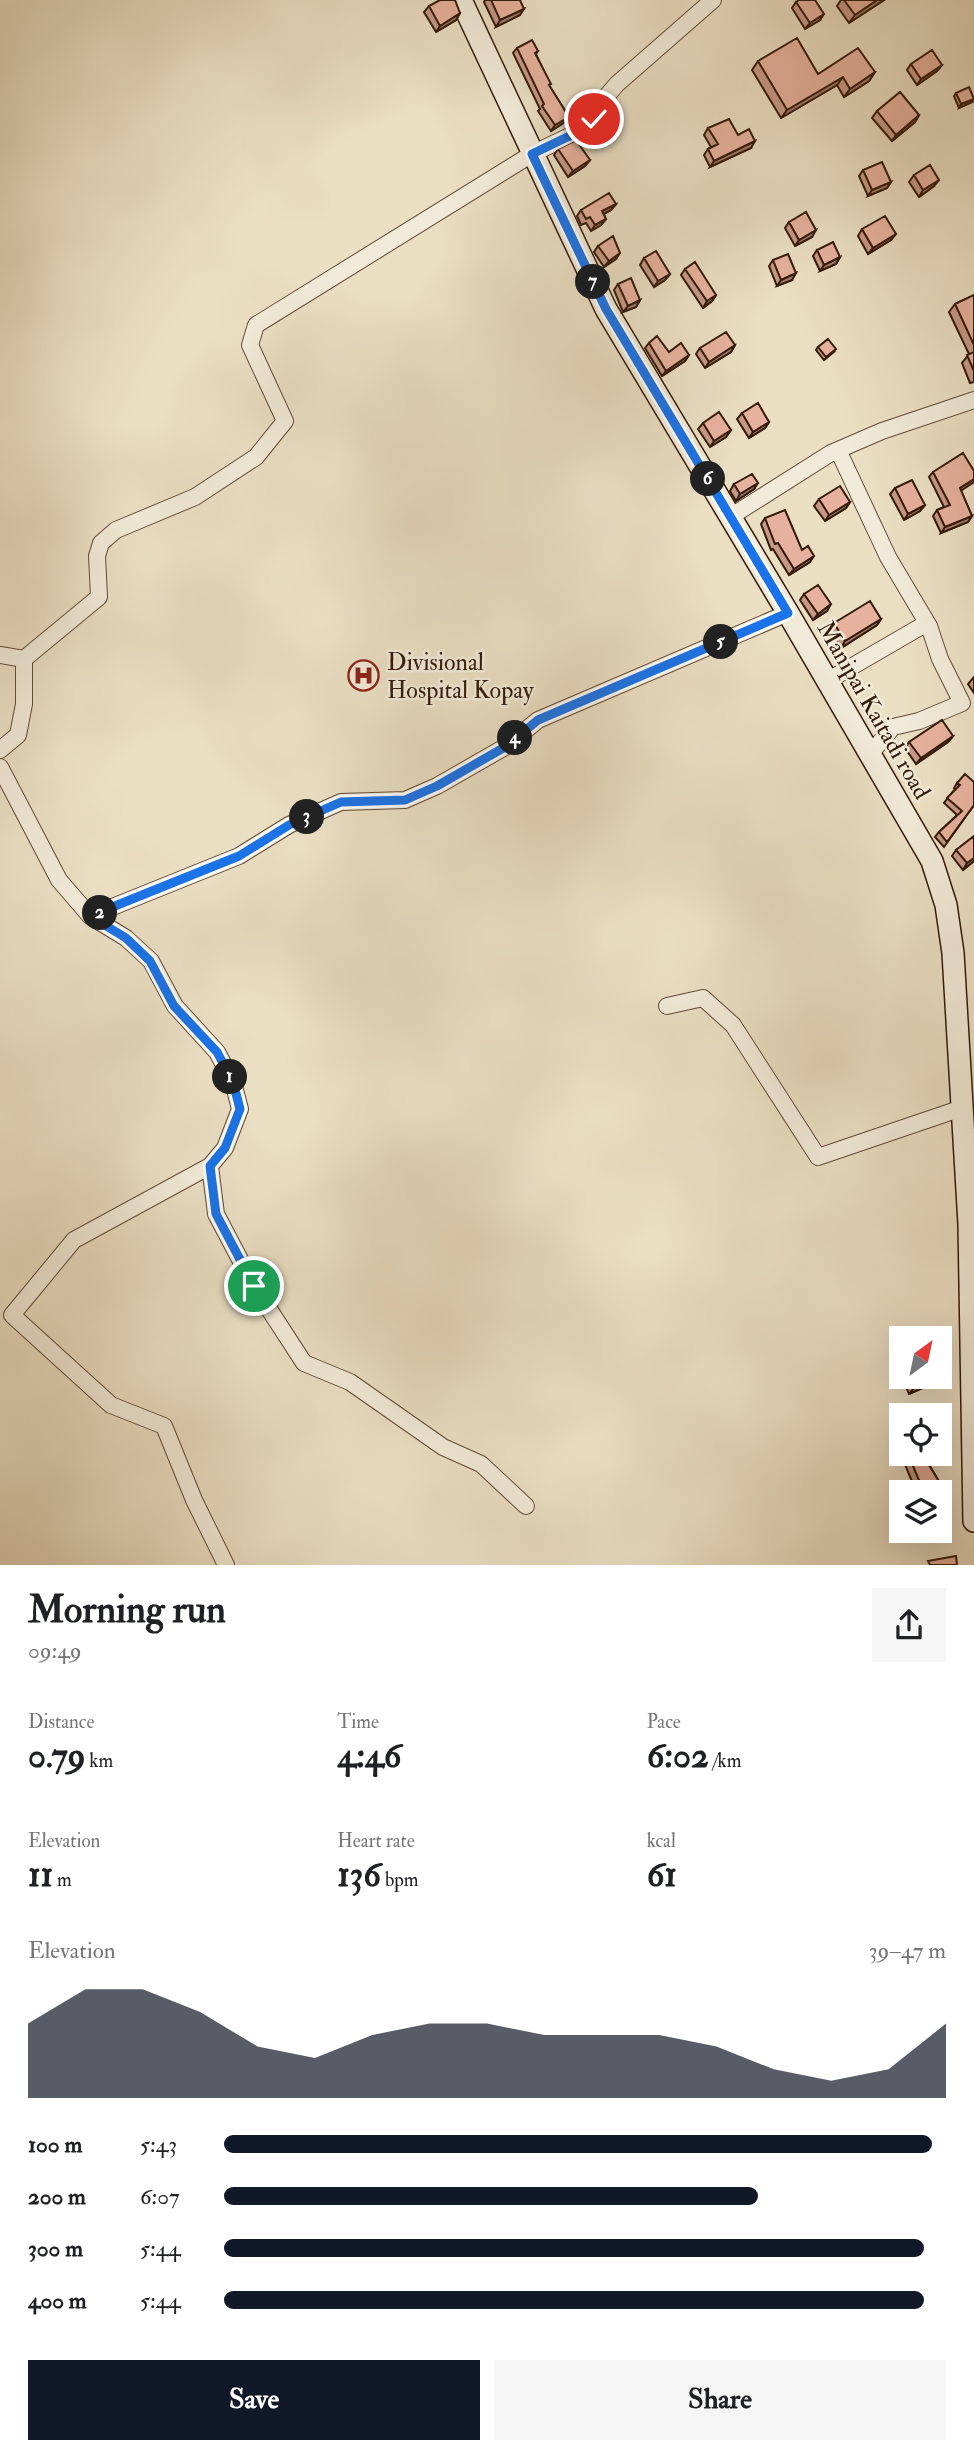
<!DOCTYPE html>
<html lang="en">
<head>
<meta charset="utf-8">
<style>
  body { margin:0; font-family:"IM FELL Double Pica",serif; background:#f6f6f6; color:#202124; height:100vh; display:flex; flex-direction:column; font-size:26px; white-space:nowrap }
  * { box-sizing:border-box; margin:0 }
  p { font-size:23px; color:#757577 }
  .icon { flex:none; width:38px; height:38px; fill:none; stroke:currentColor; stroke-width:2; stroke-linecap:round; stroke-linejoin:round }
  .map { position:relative; height:1565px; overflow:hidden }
  .side { display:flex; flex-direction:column; background:#fff; flex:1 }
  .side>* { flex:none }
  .needle { width:46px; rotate:33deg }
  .controls { position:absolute; left:889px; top:1326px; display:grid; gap:14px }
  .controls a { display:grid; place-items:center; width:63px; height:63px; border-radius:0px; background:#fff; box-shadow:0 7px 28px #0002; font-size:35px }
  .pin { position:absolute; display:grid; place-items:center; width:60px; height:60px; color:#fff; margin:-30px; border:4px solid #fff; border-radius:50%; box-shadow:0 2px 7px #0007 }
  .km { position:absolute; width:35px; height:35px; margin:-18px; border-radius:50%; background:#222; color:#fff; font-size:19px; line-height:35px; text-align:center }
  .round { display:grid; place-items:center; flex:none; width:74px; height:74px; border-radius:0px; background:#f6f6f6 }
  .summary { display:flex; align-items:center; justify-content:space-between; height:119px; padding:0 28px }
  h1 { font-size:38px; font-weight:700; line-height:52px }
  .figures { display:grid; grid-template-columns:repeat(3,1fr); gap:10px; height:119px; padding:7px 28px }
  .figures div { display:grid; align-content:center }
  .figures b { font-size:35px; font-weight:700 }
  .figures small { font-size:19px; font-weight:400 }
  .figures p { font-size:19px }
  .chart { height:196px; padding:14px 28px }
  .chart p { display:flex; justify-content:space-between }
  .chart svg { width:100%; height:126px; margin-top:7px; fill:#111827; opacity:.7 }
  .action { display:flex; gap:14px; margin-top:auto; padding:14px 28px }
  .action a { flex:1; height:80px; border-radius:0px; background:#111827; color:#fff; font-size:28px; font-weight:700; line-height:80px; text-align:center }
  .action a+a { background:#f6f6f6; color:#202124 }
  ul { padding:0 28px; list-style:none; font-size:23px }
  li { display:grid; grid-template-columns:112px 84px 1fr; align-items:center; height:52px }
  li i { height:18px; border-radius:9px; background:#111827 }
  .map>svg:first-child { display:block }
</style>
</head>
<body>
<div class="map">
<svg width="974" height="1565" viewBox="0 0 974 1565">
  <rect width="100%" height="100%" fill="#eadec3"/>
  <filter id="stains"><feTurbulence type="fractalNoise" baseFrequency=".00286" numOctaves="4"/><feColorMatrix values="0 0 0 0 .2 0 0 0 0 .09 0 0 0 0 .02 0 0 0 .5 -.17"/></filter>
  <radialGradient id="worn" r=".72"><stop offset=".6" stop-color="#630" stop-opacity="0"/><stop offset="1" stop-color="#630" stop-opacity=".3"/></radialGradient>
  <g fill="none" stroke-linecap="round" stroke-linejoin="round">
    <defs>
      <path id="minor" d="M838 450 888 557 929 626 940 659 962 703 919 721 893 727 870 754
        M730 517 831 453 882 431 974 400
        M0 655 24 659 99 597 97 556 101 543 116 530 195 497 256 457 285 421 250 345 256 325 532 154 584 129 594 119 605 98 617 84 713 0
        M827 681 927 623
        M0 750 18 735 24 704V659
        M0 767 59 880 90 916 126 938 151 961 175 1006 217 1052 233 1082 240 1109 225 1148 210 1166 216 1214 254 1286 304 1363 350 1382 443 1447 481 1464 526 1506
        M90 916 239 856 289 825 341 802 405 800 437 786 505 747 538 720 788 613
        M667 1006 703 998 733 1025 818 1157 962 1108
        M210 1166 74 1240 12 1315 111 1405 164 1426 194 1500 226 1565"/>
      <path id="secondary" d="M461 0 606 309 788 613 932 861 946 905 953 953 969 1224 974 1521"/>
    </defs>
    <use href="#minor" stroke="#624b37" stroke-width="18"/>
    <use href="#secondary" stroke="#341a08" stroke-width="24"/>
    <use href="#minor" stroke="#f1ead8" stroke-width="16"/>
    <use href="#secondary" stroke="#f1ead8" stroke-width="21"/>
  </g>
  <path fill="#c69888" stroke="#341a08" stroke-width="2" d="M485 0H520V15L496 27 484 2Z
    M841 0H884L849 23 837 6Z
    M796 2 820 20 805 29 792 8Z
    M429 6 460 13 456 20 436 32 424 12Z
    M517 48 538 51 536 54 550 87 569 117 565 122 551 131 538 111 540 109 513 53Z
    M758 61 818 74 875 72 869 81 844 97 837 85 781 118 752 70Z
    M911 64 942 65 937 71 917 85 907 70Z
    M956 93 972 102 959 108 954 96Z
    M877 111 919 115 915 122 892 141 872 118Z
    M708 128 738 135 751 148 710 167 704 155 708 149 711 147 704 135Z
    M558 149 590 160 585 166 568 177 554 155Z
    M863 170 891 182 887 188 868 196 859 176Z
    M914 175 934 186 919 197 909 182Z
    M616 204 611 210 604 214 606 219 601 225 591 231 586 223 581 225 577 216 581 210Z
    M789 222 812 237 795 246 785 228Z
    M862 229 891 240 868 254 858 236Z
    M598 246 616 259 604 267 594 252Z
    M817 250 840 257 836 264 820 271 813 256Z
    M644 258 670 274 665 280 654 287 640 265Z
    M773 260 792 280 777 286 769 266Z
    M685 269 716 295 712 301 703 308 681 275Z
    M618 284 640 300 636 307 623 312 614 290Z
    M974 295V382L970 383 962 363 969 354 949 312 955 304Z
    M649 343 669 352 689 355 685 361 662 376 645 348Z
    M735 345 731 352 705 368 696 354 700 348Z
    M818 347 834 352 824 360 816 350Z
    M742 413 769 422 765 428 749 438 737 419Z
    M703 423 731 430 726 437 710 447 698 429Z
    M933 472 961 491 972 516 968 522 941 533 933 516 937 510 944 507 929 477Z
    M734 484 754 489 736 501 730 491Z
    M895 488 925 505 920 511 904 520 890 494Z
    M819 499 850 502 846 508 825 521 814 506Z
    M765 518 802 550 810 562 789 575 773 549 771 550 761 524Z
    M804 594 827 611 813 620 800 600Z
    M881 619 877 625 841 648 829 629 834 623Z
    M974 677V693L968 684Z
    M953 736 948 742 916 764 905 748 909 742Z
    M957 783 974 805 944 847 935 837 939 832 957 815 944 803 955 789 954 788Z
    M956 850 974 861 963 870 952 856Z
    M905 1377H938L934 1383 909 1394 903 1380Z
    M901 1433V1454H933V1456L928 1463 949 1498 944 1504 940 1507V1493H918L913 1484 895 1440Z"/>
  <path fill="#a17c6f" stroke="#341a08" stroke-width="2" d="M877 0H884L849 23 855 15Z
    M524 9 520 15 496 27 500 20Z
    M460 13 456 20 436 32 440 26Z
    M824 14 820 20 805 29 810 23Z
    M942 65 937 71 917 85 921 79Z
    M875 72 869 81 844 97 850 89Z
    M843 77 837 85 781 118 787 110Z
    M974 99 972 102 959 108 961 104Z
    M919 115 915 122 892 141 896 135Z
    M569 117 565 122 551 131 555 125Z
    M755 141 751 148 710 167 714 161Z
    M590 160 585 166 568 177 573 171Z
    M939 180 934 186 919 197 923 190Z
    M891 182 887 188 868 196 872 190Z
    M616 204 611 210 598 217 602 211Z
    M606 219 601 225 591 231 595 225Z
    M816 230 812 237 795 246 799 240Z
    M896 234 891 240 868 254 873 248Z
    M620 253 616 259 604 267 609 261Z
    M840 257 836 264 820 271 824 265Z
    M796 273 792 280 777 286 781 280Z
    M670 274 665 280 654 287 658 281Z
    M716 295 712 301 703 308 707 301Z
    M640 300 636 307 623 312 628 306Z
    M735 345 731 352 705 368 709 362Z
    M689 355 685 361 662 376 666 371Z
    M769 422 765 428 749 438 753 432Z
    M731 430 726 437 710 447 714 441Z
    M974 479V482L956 494 960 488Z
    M758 483 754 489 736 501 740 494Z
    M850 502 846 508 825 521 829 515Z
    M925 505 920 511 904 520 908 514Z
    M972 516 968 522 941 533 945 527Z
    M814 556 810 562 789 575 794 569Z
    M831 604 827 611 813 620 818 614Z
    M881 619 877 625 841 648 845 641Z
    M953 736 948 742 916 764 921 758Z
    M974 858V861L963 870 967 863Z
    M938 1377 934 1383 909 1394 914 1388Z
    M949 1498 944 1504 940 1507V1503Z"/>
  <path fill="#e6b19e" stroke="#341a08" stroke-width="2" d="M440 0H455L460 13 440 26 429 6Z
    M491 0H520L524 9 500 20Z
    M799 0H815L824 14 810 23 796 2Z
    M844 0H877L855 15Z
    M797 38 818 74 858 48 875 72 850 89 843 77 787 110 758 61Z
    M532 40 538 51 535 53 551 84 549 85 569 117 555 125 542 106 544 104 517 48Z
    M932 50 942 65 921 79 911 64Z
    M969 87 974 99 961 104 956 93Z
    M900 92 919 115 896 135 877 111Z
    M729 119 738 135 749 129 755 141 714 161 708 149 718 144 708 128Z
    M576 140 590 160 573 171 558 149Z
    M882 162 891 182 872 190 863 170Z
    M930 165 939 180 923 190 914 175Z
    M609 193 616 204 602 211 606 219 595 225 590 217 586 219 581 210Z
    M806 212 816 230 799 240 789 222Z
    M885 216 896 234 873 248 862 229Z
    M613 236 620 253 609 261 598 246Z
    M833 242 840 257 824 265 817 250Z
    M656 251 670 274 658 281 644 258Z
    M788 254 796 273 781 280 773 260Z
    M695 262 716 295 707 301 685 269Z
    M631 278 640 300 628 306 618 284Z
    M974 295V345L955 304Z
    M726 332 735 345 709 362 700 348Z
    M657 336 669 352 681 343 689 355 666 371 649 343Z
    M828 339 836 349 826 357 818 347Z
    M974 352V371L967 355Z
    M758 403 769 422 753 432 742 413Z
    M719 412 731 430 714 441 703 423Z
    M963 453 974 471V479L960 488 972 516 945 527 937 510 950 505 933 472Z
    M752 474 758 483 740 494 734 484Z
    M912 480 925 505 908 514 895 488Z
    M840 486 850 502 829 515 819 499Z
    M785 510 802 550 808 546 814 556 794 569 778 543 775 544 765 518Z
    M818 585 831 604 818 614 804 594Z
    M870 601 881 619 845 641 834 623Z
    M942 720 953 736 921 758 909 742Z
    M965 774 974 782V805L947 842 939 832 962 811 947 798 960 785 957 783Z
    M974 836V858L967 863 956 850Z
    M909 1377H937L914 1388Z
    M908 1454H933V1456L926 1460 949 1498 940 1503V1493H926L918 1478Z
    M956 1556 957 1565H930L928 1561Z"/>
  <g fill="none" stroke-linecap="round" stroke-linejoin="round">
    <defs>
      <path id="route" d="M254 1286 216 1214 210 1166 225 1148 240 1109 233 1082 217 1052 174 1006 150 961 126 938 90 916 239 856 289 825 341 802 405 800 437 786 505 747 538 720 788 613 606 309 532 154 584 129 594 119"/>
    </defs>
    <use href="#route" stroke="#fff" stroke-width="14"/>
    <use href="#route" stroke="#1a73e8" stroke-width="9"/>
  </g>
  <defs>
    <symbol id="hospital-ring" viewBox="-11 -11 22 22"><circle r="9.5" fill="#f1ead8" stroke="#8f2418" stroke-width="1.5"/><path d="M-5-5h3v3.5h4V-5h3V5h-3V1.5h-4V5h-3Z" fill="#8f2418"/></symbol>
  </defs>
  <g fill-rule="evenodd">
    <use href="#hospital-ring" x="346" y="658" width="35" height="35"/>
  </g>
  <g text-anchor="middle" stroke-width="5" stroke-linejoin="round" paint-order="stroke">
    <g font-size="24" fill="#341a08" stroke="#f1ead8" text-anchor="start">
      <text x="387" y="670">Divisional<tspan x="387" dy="28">Hospital Kopay</tspan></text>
    </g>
    <g font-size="24" fill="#341a08" stroke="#f1ead8">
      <text transform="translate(874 710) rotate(60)" y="8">Manipai Kaitadi road</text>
    </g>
  </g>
  <rect width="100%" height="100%" filter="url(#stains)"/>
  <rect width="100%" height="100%" fill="url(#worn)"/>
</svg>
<div class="controls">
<a><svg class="needle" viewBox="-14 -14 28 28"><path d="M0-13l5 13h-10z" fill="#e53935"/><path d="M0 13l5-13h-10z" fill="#757577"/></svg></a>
<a><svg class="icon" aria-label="locate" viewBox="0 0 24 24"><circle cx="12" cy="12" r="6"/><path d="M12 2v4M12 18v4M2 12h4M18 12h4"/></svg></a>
<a><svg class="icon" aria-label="layers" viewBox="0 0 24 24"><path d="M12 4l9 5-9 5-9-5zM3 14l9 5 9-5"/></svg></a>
</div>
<div class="pin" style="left:254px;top:1286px;background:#1e9e55"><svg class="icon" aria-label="arrive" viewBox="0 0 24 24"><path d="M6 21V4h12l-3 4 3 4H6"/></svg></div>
<div class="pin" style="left:594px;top:119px;background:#d93025"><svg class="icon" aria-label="check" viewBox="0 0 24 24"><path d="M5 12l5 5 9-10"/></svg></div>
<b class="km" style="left:230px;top:1077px">1</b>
<b class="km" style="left:100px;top:913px">2</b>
<b class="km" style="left:307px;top:817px">3</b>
<b class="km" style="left:515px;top:738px">4</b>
<b class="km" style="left:721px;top:642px">5</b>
<b class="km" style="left:708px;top:479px">6</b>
<b class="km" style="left:593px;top:282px">7</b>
</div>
<section class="side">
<div class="summary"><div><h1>Morning run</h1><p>09:49</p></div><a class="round"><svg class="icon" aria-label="share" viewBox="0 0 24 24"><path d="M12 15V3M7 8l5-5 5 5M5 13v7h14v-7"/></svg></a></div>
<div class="figures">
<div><p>Distance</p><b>0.79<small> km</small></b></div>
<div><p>Time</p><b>4:46</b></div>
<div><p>Pace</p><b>6:02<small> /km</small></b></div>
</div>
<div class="figures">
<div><p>Elevation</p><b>11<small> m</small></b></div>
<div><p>Heart rate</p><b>136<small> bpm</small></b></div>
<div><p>kcal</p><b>61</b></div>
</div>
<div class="chart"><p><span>Elevation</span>39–47 m</p>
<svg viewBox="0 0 160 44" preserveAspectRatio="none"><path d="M0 44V18L10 6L20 6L30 14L40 26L50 30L60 22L70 18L80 18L90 22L100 22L110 22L120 26L130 34L140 38L150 34L160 18V44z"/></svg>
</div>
<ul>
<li><b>100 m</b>5:43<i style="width:98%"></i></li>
<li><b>200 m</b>6:07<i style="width:74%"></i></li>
<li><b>300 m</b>5:44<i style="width:97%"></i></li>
<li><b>400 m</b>5:44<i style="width:97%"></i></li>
</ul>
<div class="action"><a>Save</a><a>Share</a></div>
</section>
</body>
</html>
